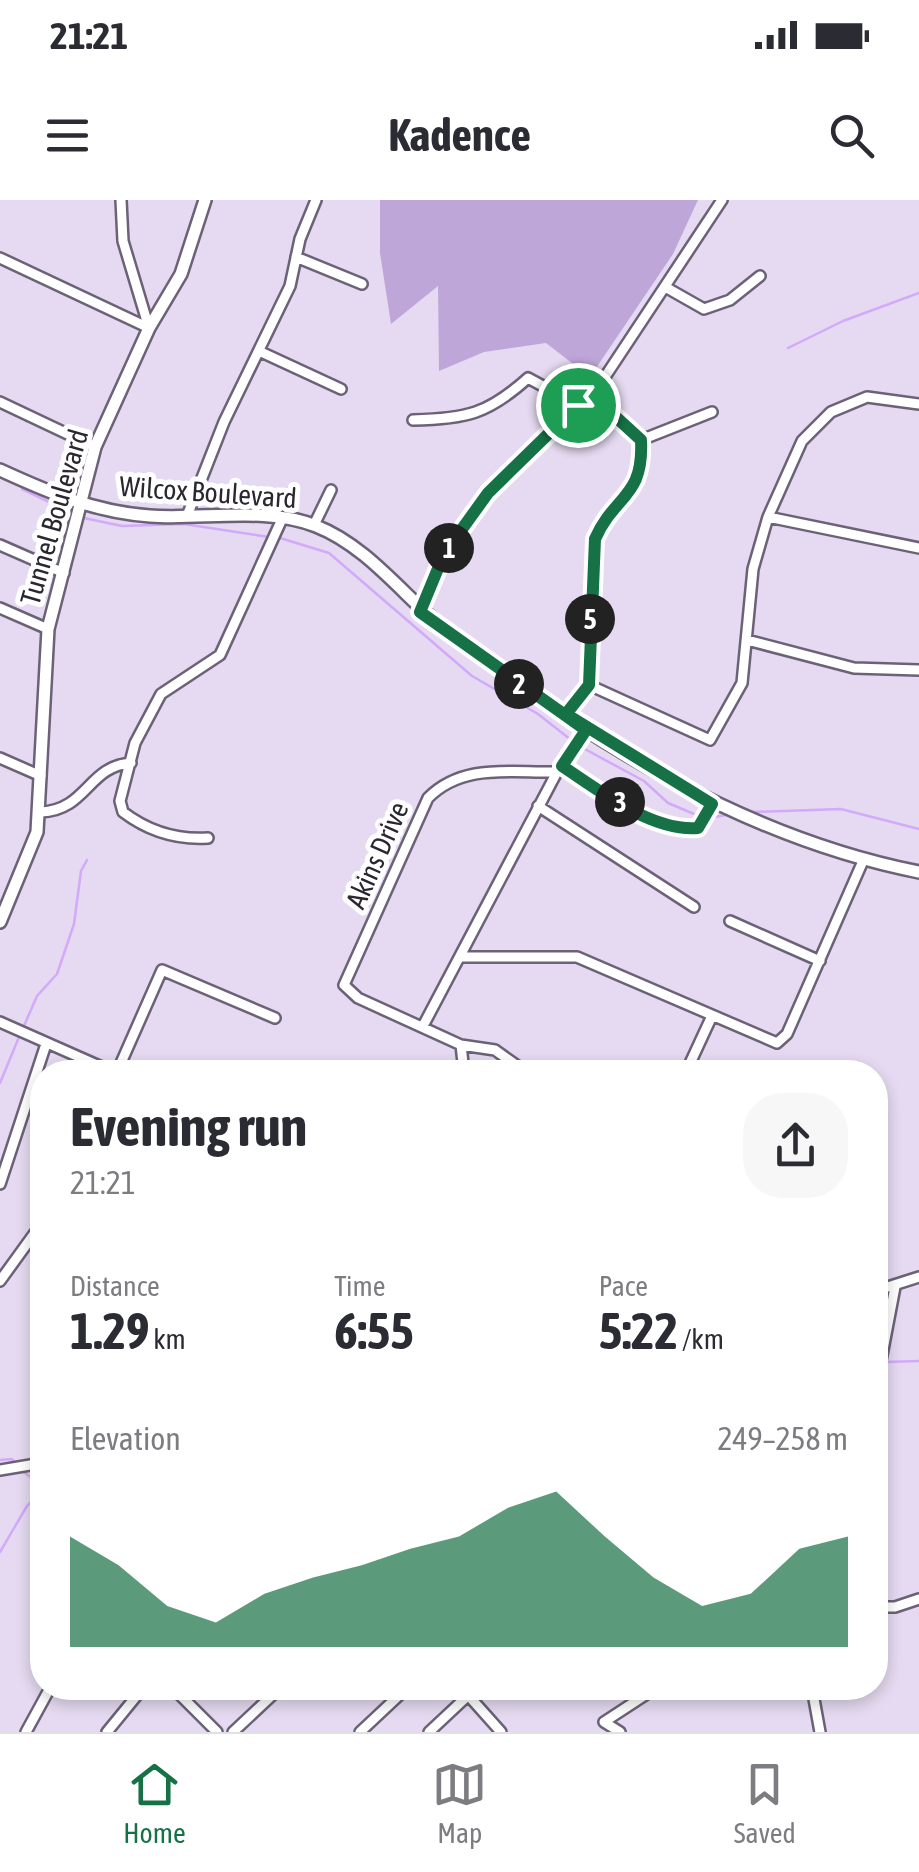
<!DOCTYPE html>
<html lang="en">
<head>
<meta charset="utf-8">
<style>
  body { margin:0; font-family:"Asap Condensed",sans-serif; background:#f7f7f7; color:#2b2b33; height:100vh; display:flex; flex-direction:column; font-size:38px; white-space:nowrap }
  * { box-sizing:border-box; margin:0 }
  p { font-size:32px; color:#7c7c81 }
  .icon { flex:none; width:55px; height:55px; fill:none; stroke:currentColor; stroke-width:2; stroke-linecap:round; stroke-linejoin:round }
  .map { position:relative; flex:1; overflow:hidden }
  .sheet { position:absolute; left:30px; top:860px; width:858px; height:640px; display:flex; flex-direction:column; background:#fff; border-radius:40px; box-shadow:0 5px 15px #0003 }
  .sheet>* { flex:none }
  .pin { position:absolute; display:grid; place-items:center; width:85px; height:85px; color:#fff; margin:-42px; border:5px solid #fff; border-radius:50%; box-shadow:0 2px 10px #0007 }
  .km { position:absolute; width:50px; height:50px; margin:-25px; border-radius:50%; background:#222; color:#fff; font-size:28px; line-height:50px; text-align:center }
  .round { display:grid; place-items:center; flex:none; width:105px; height:105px; border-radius:40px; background:#f7f7f7 }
  .head { display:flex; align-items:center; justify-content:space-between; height:170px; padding:0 40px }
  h1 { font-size:55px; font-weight:700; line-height:75px }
  .stats { display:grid; grid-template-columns:repeat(3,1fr); gap:15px; height:170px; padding:10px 40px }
  .stats div { display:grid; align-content:center }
  .stats b { font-size:50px; font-weight:700 }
  .stats small { font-size:28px; font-weight:400 }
  .stats p { font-size:28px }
  .chart { height:280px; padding:20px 40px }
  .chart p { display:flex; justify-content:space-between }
  .chart svg { width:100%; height:180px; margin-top:10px; fill:#167146; opacity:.7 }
  .status { display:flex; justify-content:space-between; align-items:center; height:70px; padding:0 50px; background:#fff; direction:ltr }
  .status svg { height:28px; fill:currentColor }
  header { display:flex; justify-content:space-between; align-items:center; height:130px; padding:0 40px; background:#fff; font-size:45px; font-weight:700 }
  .dock { display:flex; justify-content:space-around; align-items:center; height:140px; border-top:2px solid #e1e1e2; background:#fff; font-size:28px; color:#7c7c81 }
  .dock a { display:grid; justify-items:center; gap:5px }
  .dock .selected { color:#167146 }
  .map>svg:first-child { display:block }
</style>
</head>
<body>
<div class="status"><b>21:21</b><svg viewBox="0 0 49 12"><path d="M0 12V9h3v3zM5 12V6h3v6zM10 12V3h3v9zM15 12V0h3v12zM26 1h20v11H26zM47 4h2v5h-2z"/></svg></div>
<header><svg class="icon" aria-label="menu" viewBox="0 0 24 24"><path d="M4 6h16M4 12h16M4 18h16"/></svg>Kadence<svg class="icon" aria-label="search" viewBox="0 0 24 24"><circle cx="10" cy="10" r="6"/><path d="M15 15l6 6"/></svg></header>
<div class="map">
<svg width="919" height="1532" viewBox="0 0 919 1532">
  <rect width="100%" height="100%" fill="#e5daf1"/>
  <path fill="#bfa6d9" d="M380 0H698L673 54 590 177 546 143 484 152 439 171 438 86 391 124 380 53Z"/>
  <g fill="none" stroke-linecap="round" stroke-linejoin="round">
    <path stroke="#d2aaf9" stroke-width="2.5" d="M788 148 843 121 919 93
      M22 289 72 313
      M84 318 122 326 184 324 269 337
      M280 338 329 353 472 476 538 514 575 543
      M581 547 644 581 668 603 699 616
      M751 612 841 609 919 629
      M709 618 726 615
      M23 828 37 796 57 774 74 724 81 671 87 660
      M0 883 19 837
      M886 1162 919 1161
      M0 1260 12 1259 16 1264
      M22 1271 42 1285
      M0 1352 27 1306 42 1291"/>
    <defs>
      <path id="minor" d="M121 0 123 41 149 128
        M296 57 362 84
        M0 58 149 128
        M667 88 704 109 730 100 760 76
        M261 152 341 189
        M0 202 95 247
        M413 220C466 219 488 214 528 178L578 205
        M641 240 712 212
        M187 316 224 222 290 86 300 39 316 0
        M768 317 919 348
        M314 325 331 290
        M0 345 64 373
        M0 408 48 429
        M420 412 444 354 488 293 593 195 722 0
        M747 440 854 468 919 470
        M589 485 710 540 742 483 753 369 768 317 802 241 831 212 867 197 919 204
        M567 514 589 485 595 339C616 294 644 298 641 240L593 195
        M0 558 41 576
        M562 566C600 591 651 631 697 628L712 604
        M538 606 694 707
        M41 612C87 610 88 566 131 563
        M208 638C176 640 148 631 123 612L120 601 135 543 161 494 220 455 282 319
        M730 721 820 761
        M462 757H577L777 843 787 834 863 661
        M0 822 113 872
        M423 826 557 572 587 529
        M461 845 358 798 344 785 428 598C463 563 510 573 557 572
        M117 872 162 770 275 818
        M464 872 461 845 495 850 526 872
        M686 872 711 818
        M0 984 46 844
        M0 1081 42 1023
        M875 1091 919 1077
        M875 1192 895 1087
        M0 1270 42 1263
        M875 1407H895L919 1399
        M173 1488 217 1532
        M812 1488 820 1532
        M468 1495 501 1532
        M26 1532 50 1488
        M107 1532 143 1488
        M233 1532 280 1488
        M360 1532 407 1488
        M429 1532 476 1488
        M620 1532 604 1522 656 1488"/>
      <path id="major" d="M0 270C50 293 95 312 150 316 202 320 267 306 316 326 372 348 409 404 457 439 595 544 747 638 919 672
        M0 722 37 632 48 429 95 247 149 128 181 74 205 0"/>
    </defs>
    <use href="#minor" stroke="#6c6277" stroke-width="14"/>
    <use href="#major" stroke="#6c6277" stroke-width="16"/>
    <use href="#minor" stroke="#fff" stroke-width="9"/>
    <use href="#major" stroke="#fff" stroke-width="11"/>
  </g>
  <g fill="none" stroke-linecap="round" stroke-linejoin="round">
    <defs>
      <path id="route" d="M578 205 488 293 444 354 420 412 586 530 562 566C600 591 652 632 698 628L712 604 566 514 589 485 595 339C615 294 644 298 641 240L593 196 578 205"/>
    </defs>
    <use href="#route" stroke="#fff" stroke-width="20"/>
    <use href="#route" stroke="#167146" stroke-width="12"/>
  </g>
  <g text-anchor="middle" stroke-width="10" stroke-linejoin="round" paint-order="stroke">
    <g font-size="28" fill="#2b2730" stroke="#fff">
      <text transform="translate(208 292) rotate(4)" y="10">Wilcox Boulevard</text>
      <text transform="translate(54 317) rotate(-74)" y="10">Tunnel Boulevard</text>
      <text transform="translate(377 655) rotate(-66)" y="10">Akins Drive</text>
    </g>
  </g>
</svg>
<div class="pin" style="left:578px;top:205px;background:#1e9e55"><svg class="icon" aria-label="arrive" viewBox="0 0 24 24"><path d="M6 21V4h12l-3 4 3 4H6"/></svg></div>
<b class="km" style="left:449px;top:348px">1</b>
<b class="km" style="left:519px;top:484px">2</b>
<b class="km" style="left:620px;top:602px">3</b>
<b class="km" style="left:590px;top:419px">5</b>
<section class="sheet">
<div class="head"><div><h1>Evening run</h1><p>21:21</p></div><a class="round"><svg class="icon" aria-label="share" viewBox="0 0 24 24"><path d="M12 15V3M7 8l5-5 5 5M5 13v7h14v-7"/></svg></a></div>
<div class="stats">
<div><p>Distance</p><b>1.29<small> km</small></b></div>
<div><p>Time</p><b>6:55</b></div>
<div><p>Pace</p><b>5:22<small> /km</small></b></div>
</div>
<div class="chart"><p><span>Elevation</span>249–258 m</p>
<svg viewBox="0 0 160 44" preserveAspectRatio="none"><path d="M0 44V17L10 24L20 34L30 38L40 31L50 27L60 24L70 20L80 17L90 10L100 6L110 17L120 27L130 34L140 31L150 20L160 17V44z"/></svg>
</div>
</section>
</div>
<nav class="dock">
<a class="selected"><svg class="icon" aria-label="home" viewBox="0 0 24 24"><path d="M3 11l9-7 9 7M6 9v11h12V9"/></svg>Home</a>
<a><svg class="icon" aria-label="map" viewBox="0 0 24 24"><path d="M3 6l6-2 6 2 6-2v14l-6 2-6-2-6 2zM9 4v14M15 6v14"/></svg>Map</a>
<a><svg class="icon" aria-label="saved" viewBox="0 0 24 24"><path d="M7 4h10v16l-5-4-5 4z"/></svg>Saved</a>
</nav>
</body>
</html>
